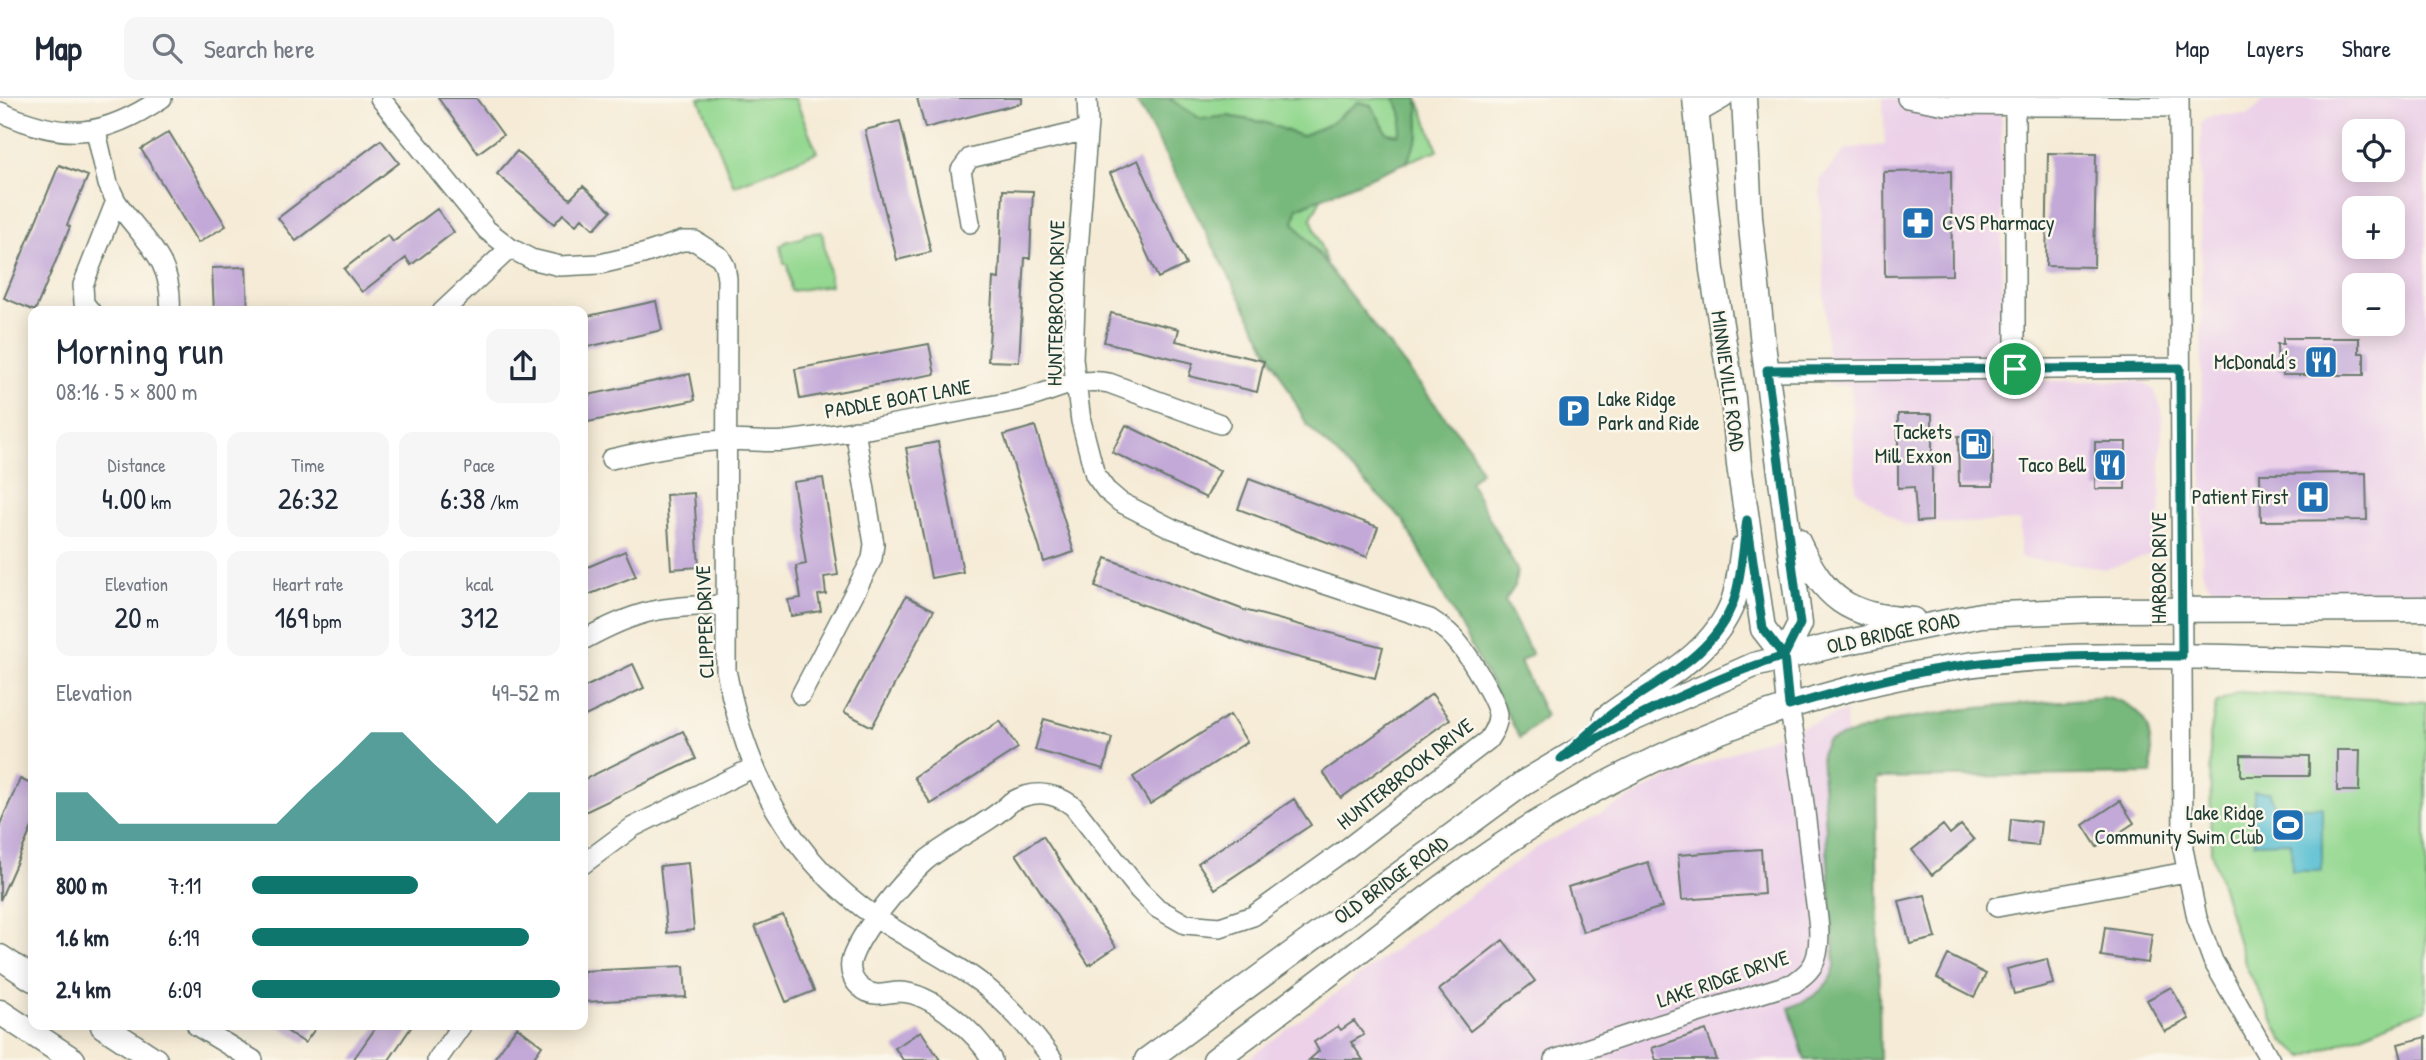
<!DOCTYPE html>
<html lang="en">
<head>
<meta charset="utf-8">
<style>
  body { margin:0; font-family:"Patrick Hand",sans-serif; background:#f6f6f7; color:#1f2937; height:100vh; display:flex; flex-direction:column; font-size:26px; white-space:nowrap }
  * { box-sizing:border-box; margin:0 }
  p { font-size:23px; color:#747a83 }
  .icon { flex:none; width:38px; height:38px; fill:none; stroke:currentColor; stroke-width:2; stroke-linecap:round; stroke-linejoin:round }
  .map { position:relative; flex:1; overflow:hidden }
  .side { position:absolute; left:28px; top:208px; width:560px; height:724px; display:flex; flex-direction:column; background:#fff; border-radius:14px; box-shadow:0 4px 18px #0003 }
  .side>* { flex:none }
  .tools { position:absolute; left:2342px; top:21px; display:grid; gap:14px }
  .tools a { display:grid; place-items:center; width:63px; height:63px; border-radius:14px; background:#fff; box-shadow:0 4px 18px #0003; font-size:35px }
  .pin { position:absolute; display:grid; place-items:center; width:60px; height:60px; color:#fff; margin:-30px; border:4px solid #fff; border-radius:50%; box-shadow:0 2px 7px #0007 }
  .round { display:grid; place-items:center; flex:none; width:74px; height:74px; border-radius:14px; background:#f6f6f7 }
  .summary { display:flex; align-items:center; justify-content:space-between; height:119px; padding:0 28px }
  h1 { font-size:38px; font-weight:600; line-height:52px }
  .stats { display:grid; grid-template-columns:repeat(3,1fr); gap:10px; height:119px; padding:7px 28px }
  .stats div { display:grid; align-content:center; border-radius:14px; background:#f6f6f7; text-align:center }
  .stats b { font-size:30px; font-weight:600 }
  .stats small { font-size:19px; font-weight:400 }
  .stats p { font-size:19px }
  .chart { height:196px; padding:14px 28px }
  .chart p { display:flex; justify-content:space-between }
  .chart svg { width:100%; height:126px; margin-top:7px; fill:#0f766e; opacity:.7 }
  ul { padding:0 28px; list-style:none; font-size:23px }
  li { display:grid; grid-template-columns:112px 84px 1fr; align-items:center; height:52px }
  li i { height:18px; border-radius:9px; background:#0f766e }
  header { display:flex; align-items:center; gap:42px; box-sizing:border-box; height:98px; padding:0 35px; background:#fff; border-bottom:2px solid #e0e1e3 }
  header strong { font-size:33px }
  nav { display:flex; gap:38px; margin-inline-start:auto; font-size:24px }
  .search { width:490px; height:63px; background:#f6f6f7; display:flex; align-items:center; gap:18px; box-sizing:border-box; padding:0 24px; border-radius:14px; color:#747a83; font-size:26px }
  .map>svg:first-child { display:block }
</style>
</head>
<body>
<header>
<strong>Map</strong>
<div class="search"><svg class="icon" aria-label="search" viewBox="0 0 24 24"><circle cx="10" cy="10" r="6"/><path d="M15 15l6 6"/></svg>Search here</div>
<nav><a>Map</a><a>Layers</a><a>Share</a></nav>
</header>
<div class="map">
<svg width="2426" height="962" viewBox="0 0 2426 962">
  <rect width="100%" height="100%" fill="#fbf7ec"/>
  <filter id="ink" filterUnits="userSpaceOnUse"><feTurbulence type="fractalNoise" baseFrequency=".0143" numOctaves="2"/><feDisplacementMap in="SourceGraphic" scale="14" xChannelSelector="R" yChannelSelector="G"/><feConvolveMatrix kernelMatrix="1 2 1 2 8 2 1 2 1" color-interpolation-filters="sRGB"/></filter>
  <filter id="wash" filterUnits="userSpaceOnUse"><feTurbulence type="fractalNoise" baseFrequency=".00686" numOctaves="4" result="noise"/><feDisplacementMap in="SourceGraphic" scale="28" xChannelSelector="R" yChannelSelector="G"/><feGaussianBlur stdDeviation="1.57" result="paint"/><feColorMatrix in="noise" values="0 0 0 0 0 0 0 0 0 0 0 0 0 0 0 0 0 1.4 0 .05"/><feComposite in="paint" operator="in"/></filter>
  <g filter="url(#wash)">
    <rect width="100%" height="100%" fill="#f5ebd6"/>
    <path fill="#ecd1e9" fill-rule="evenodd" d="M1883 0H2001L2003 283H2137L2146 285 2154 292 2162 312 2160 453 2107 471 2020 460V423L1903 427 1856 392 1851 287H1828L1820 82 1846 51 1885 47Z
      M2266 0H2426V501L2378 497H2229L2214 492 2204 480 2202 471 2201 25 2204 21 2214 17H2249ZM2354 33H2392V72H2354ZM2354 110H2392V149H2354ZM2354 187H2392V226H2354Z
      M1846 613 1857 910 1815 962H1246L1440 818 1538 749 1660 684 1756 645Z"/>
    <path fill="#94d891" stroke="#5a8a62" stroke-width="2" d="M699 0H795L817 54 734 88Z
      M1168 0H1394C1402 13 1405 22 1399 37L1387 35 1371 7 1358 4 1330 26 1301 38 1266 25 1228 18 1201 21Z
      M1418 1 1438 52 1407 64 1419 37Z
      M1322 99 1311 120 1327 166 1294 125 1297 110Z
      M822 134 831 187 791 193 787 166H784L781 148 787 143 801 141 805 136Z
      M2238 594 2426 604V911L2305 959 2284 944 2246 869 2211 753 2210 638 2216 606Z"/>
    <path fill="#77b87b" stroke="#4b7a58" stroke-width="2" d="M1133 0H1168L1201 21 1228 18 1266 25 1301 38 1330 26 1358 4 1371 7 1387 35 1399 37C1405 22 1402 13 1394 0H1418L1419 37 1407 64 1297 110 1294 125 1470 351 1481 373 1470 384 1517 472 1515 488 1505 503 1532 556 1520 564 1546 618 1520 640 1404 423 1307 327 1144 16Z
      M2107 599C2151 610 2151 635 2152 676L1876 680 1880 962H1805L1789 910C1811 901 1828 892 1835 869L1821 656 1827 643 1897 622 1966 611Z"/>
    <path fill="#54bdd1" stroke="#3a7d82" stroke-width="2" d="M2254 694H2270L2274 709H2322V773H2292L2291 744 2254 745Z"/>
    <g id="blocks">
      <path fill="#c3a9d8" d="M438 0H476L503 37 478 55Z
        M917 0H1022V5L925 30Z
        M900 23 931 154 897 162 865 32Z
        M169 34 226 128 198 145 141 51Z
        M381 42 399 65 296 143 278 120Z
        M517 53 570 101 583 88 611 113 594 131 582 120 576 127 563 116 554 126 497 76Z
        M2048 55 2096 56 2094 169 2046 168Z
        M1138 62 1186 167 1158 180 1110 75Z
        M59 67 88 78 67 127 70 129 35 213 4 200Z
        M1951 73 1952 177 1885 178 1884 74Z
        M1003 92 1033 93 1030 160H1025L1019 264 988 263 993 180 999 181Z
        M437 111 454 134 411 167 406 160 362 194 344 171 388 137 393 144Z
        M246 169 248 214H214L212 170Z
        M656 203 662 232 583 250V219Z
        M1111 215 1179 231 1176 243 1264 263 1257 294 1189 278 1193 265 1104 244Z
        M2283 240H2359V255H2364V277H2283L2282 272H2278L2277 246H2283Z
        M929 246 935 276 800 301 795 271Z
        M690 276 695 302 583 325V298Z
        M1898 316H1932V423L1917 424 1914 389 1898 390Z
        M1126 327 1220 373 1206 400 1112 354Z
        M1035 328 1074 454 1044 464 1004 337Z
        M1958 338H1993V388H1959Z
        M938 344 963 474 931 480 906 350Z
        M2095 344H2126L2125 391H2095Z
        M2366 375 2367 422 2261 423 2260 376Z
        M823 380 838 477 824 479 826 496 818 497 821 513 791 518 788 502 801 500 796 468 806 466 793 384Z
        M1249 381 1378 429 1367 459 1238 411Z
        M694 395 699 469 671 471 666 397Z
        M625 453 636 478 583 499V471Z
        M1106 460 1244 512 1383 549 1375 580 1248 546 1095 489Z
        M906 498 934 512 872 629 844 614Z
        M633 566 644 590 583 619V590Z
        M1432 596 1450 621 1341 700 1323 674Z
        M1230 617 1247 644 1150 706 1133 679Z
        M1044 621 1112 640 1104 671 1035 652Z
        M1000 623 1018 650 931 706 914 679Z
        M683 633 696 661 583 715V682Z
        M2337 652H2360L2359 693H2337Z
        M2241 657 2309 658V678H2241Z
        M20 681 33 687V727L0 802V726Z
        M1294 701 1311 727 1215 791 1198 765Z
        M2120 703 2134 725 2097 749 2083 727Z
        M2011 721 2041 724 2038 748 2009 745Z
        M1943 727 1950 736 1961 727 1974 742 1932 777 1912 752Z
        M1043 738 1116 849 1089 867 1016 756Z
        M1761 751 1764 796 1682 802 1678 757Z
        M1648 764 1662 809 1583 834 1568 789Z
        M688 765 694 832 667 835 660 768Z
        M1925 797 1936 840 1910 846 1899 803Z
        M783 817 814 893 786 904 755 828Z
        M2105 829 2152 836 2148 865 2101 858Z
        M1503 842 1535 883 1470 933 1439 892Z
        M1948 857 1986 876 1974 899 1937 880Z
        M2047 861 2053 886 2014 896 2007 871Z
        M684 868 686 899 583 904V873Z
        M2171 889 2189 921 2165 934 2147 902Z
        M1354 923 1364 937 1351 944 1363 962H1309L1319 953 1314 944 1338 928 1341 932Z
        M279 928H317L305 945Z
        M377 928H412L389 962H353Z
        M517 929 542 948 532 962H493Z
        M1706 932 1717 962H1656L1652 950Z
        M921 933 940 962H903L895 950Z
        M2426 939V962H2402L2398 946Z"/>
    </g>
  </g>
  <g filter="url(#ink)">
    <use href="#blocks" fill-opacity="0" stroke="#6a7a6d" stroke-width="2"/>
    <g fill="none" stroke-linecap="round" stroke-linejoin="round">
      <defs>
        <path id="minor" d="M380 0 487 132 510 150 531 161 560 168 600 166 643 156 682 143H695L720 159 725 168 727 181 726 572C746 675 789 760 877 820 910 843 948 860 981 885 1009 907 1032 933 1053 962
          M1907 0 1945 7 2179 9
          M2179 0 2183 751 2197 820 2213 863 2270 962
          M0 14C65 43 103 40 162 0
          M1698 15 1724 0
          M96 33 108 86 116 103
          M970 125 961 72 970 60 1087 32
          M91 214 84 205 83 187 116 103C143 143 174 160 170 214
          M442 214 510 150
          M2015 271V7
          M1767 273 2180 270
          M611 361C649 352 687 344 727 342 746 342 766 345 785 343 862 334 940 317 1016 303 1051 296 1071 278 1109 285L1220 326
          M583 542C639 511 663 508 726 507
          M801 597 872 461 874 446 855 332
          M583 766 633 729 754 669
          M1997 809 2186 774
          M197 928 253 962
          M437 962 461 928
          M992 962C977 935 932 895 900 894 887 894 876 900 864 892 853 885 848 872 852 860 862 832 901 785 923 765 949 742 985 729 1011 704 1033 692 1052 693 1073 708L1139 792 1157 810 1185 826 1220 829 1253 818 1349 749 1488 642C1493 634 1498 627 1498 617 1497 603 1469 558 1459 546 1451 535 1441 528 1430 521L1261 465 1173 431 1120 404 1106 392 1095 377 1081 323 1073 261 1076 178 1088 24 1087 0
          M1554 962 1649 930 1794 885C1805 877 1814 870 1817 856 1822 834 1816 808 1813 786 1807 726 1800 667 1789 608"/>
        <path id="major" d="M1695 0 1712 172 1733 300 1739 367 1763 531 1784 558
          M1744 0 1750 119 1763 246 1800 526 1784 558 1789 608
          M1797 442C1825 501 1846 518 1913 522
          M1606 620C1651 585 1711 561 1733 504 1739 487 1740 468 1743 450
          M0 859 33 881
          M0 914 73 962
          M103 928 155 962
          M1147 962 1525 684 1624 625 1754 567 1843 545 1981 517 2094 512 2426 511
          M1215 962C1264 925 1314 888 1363 850 1419 806 1475 763 1535 726 1663 648 1801 594 1949 570 2019 558 2090 558 2161 558 2249 559 2337 562 2426 566"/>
      </defs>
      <use href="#minor" stroke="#6a7a6d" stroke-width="22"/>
      <use href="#major" stroke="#6a7a6d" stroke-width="27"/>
      <use href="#minor" stroke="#fff" stroke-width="19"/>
      <use href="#major" stroke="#fff" stroke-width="24"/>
    </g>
  </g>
  <g fill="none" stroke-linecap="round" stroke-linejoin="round" filter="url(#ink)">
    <defs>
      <path id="route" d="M2015 271 1767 272 1800 526 1784 558 1763 531 1747 422C1743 448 1742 477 1734 502 1716 555 1661 581 1618 611 1597 626 1579 644 1561 661 1632 620 1705 582 1784 558L1789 608C1843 592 1896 577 1951 569 2028 557 2105 558 2182 558L2180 270 2015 271"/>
    </defs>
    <use href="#route" stroke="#fff" stroke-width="14"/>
    <use href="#route" stroke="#0f766e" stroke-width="9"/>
  </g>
  <defs>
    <symbol id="pharmacy-square" viewBox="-11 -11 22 22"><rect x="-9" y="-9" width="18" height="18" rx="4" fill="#1f6fb2" stroke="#fbf7ec"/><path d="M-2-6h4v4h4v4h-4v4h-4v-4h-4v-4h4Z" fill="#fff"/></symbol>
    <symbol id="restaurant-square" viewBox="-11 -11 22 22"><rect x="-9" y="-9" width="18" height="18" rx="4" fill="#1f6fb2" stroke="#fbf7ec"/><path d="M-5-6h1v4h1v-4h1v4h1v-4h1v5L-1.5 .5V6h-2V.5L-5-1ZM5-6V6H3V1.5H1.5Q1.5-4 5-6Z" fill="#fff"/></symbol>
    <symbol id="parking-square" viewBox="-11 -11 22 22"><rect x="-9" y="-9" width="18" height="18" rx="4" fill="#1f6fb2" stroke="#fbf7ec"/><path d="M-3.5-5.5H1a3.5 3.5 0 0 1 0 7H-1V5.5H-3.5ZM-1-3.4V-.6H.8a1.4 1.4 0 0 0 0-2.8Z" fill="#fff"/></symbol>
    <symbol id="fuel-square" viewBox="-11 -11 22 22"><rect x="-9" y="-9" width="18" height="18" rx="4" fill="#1f6fb2" stroke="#fbf7ec"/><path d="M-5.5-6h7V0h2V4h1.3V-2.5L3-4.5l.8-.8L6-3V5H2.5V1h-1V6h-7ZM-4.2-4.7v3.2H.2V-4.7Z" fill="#fff"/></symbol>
    <symbol id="hospital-square" viewBox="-11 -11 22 22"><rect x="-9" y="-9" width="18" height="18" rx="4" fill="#1f6fb2" stroke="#fbf7ec"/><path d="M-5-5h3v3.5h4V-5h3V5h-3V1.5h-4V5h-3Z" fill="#fff"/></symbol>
    <symbol id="stadium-square" viewBox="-11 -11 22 22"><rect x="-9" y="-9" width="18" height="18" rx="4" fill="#1f6fb2" stroke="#fbf7ec"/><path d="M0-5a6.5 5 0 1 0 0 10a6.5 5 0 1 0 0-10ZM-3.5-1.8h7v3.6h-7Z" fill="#fff"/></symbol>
  </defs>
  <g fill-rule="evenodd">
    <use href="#pharmacy-square" x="1899" y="106" width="38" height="38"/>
    <use href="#restaurant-square" x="2302" y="245" width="38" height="38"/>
    <use href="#parking-square" x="1555" y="294" width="38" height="38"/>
    <use href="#fuel-square" x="1957" y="327" width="38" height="38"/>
    <use href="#restaurant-square" x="2091" y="348" width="38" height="38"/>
    <use href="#hospital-square" x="2294" y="380" width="38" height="38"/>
    <use href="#stadium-square" x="2269" y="708" width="38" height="38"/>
  </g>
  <g text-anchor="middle" stroke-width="5" stroke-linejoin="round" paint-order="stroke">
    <g font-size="21" fill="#1f3d34" stroke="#fbf7ec" text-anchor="end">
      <text x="1942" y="132" text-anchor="start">CVS Pharmacy</text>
      <text x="2296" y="271">McDonald's</text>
      <text x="1598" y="308" text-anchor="start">Lake Ridge<tspan x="1598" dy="24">Park and Ride</tspan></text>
      <text x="1952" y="341">Tackets<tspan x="1952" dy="24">Mill Exxon</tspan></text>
      <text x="2086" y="374">Taco Bell</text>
      <text x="2288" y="406">Patient First</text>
      <text x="2264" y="722">Lake Ridge<tspan x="2264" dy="24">Community Swim Club</tspan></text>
    </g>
    <g font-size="21" fill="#1f3d34" stroke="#fbf7ec">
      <text transform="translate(1056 205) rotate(-89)" y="7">HUNTERBROOK DRIVE</text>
      <text transform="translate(1728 283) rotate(82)" y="7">MINNIEVILLE ROAD</text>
      <text transform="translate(898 301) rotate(-10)" y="7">PADDLE BOAT LANE</text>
      <text transform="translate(2159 470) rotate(-90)" y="7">HARBOR DRIVE</text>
      <text transform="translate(705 524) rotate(-92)" y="7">CLIPPER DRIVE</text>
      <text transform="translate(1893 535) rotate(-12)" y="7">OLD BRIDGE ROAD</text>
      <text transform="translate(1405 676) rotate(-38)" y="7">HUNTERBROOK DRIVE</text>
      <text transform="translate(1391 782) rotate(-36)" y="7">OLD BRIDGE ROAD</text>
      <text transform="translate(1723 881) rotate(-19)" y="7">LAKE RIDGE DRIVE</text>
    </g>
  </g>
</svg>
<div class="tools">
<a><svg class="icon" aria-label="locate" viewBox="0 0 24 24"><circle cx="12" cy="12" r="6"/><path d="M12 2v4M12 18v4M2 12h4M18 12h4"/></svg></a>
<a>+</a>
<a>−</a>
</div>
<div class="pin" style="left:2015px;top:271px;background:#1e9e55"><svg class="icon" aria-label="arrive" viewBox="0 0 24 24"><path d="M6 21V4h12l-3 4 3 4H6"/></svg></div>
<section class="side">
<div class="summary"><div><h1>Morning run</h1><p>08:16 · 5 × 800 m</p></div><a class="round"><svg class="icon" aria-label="share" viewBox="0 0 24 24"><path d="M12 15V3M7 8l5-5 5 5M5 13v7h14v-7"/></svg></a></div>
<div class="stats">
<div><p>Distance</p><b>4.00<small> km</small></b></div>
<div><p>Time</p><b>26:32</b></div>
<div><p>Pace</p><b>6:38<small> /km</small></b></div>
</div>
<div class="stats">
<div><p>Elevation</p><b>20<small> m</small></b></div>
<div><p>Heart rate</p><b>169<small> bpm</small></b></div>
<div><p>kcal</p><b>312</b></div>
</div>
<div class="chart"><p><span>Elevation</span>49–52 m</p>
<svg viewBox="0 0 160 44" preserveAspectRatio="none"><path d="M0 44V27L10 27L20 38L30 38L40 38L50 38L60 38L70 38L80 27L90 17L100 6L110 6L120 17L130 27L140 38L150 27L160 27V44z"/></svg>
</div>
<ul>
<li><b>800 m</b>7:11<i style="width:54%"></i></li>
<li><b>1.6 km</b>6:19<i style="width:90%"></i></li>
<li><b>2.4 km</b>6:09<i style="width:100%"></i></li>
</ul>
</section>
</div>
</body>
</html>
